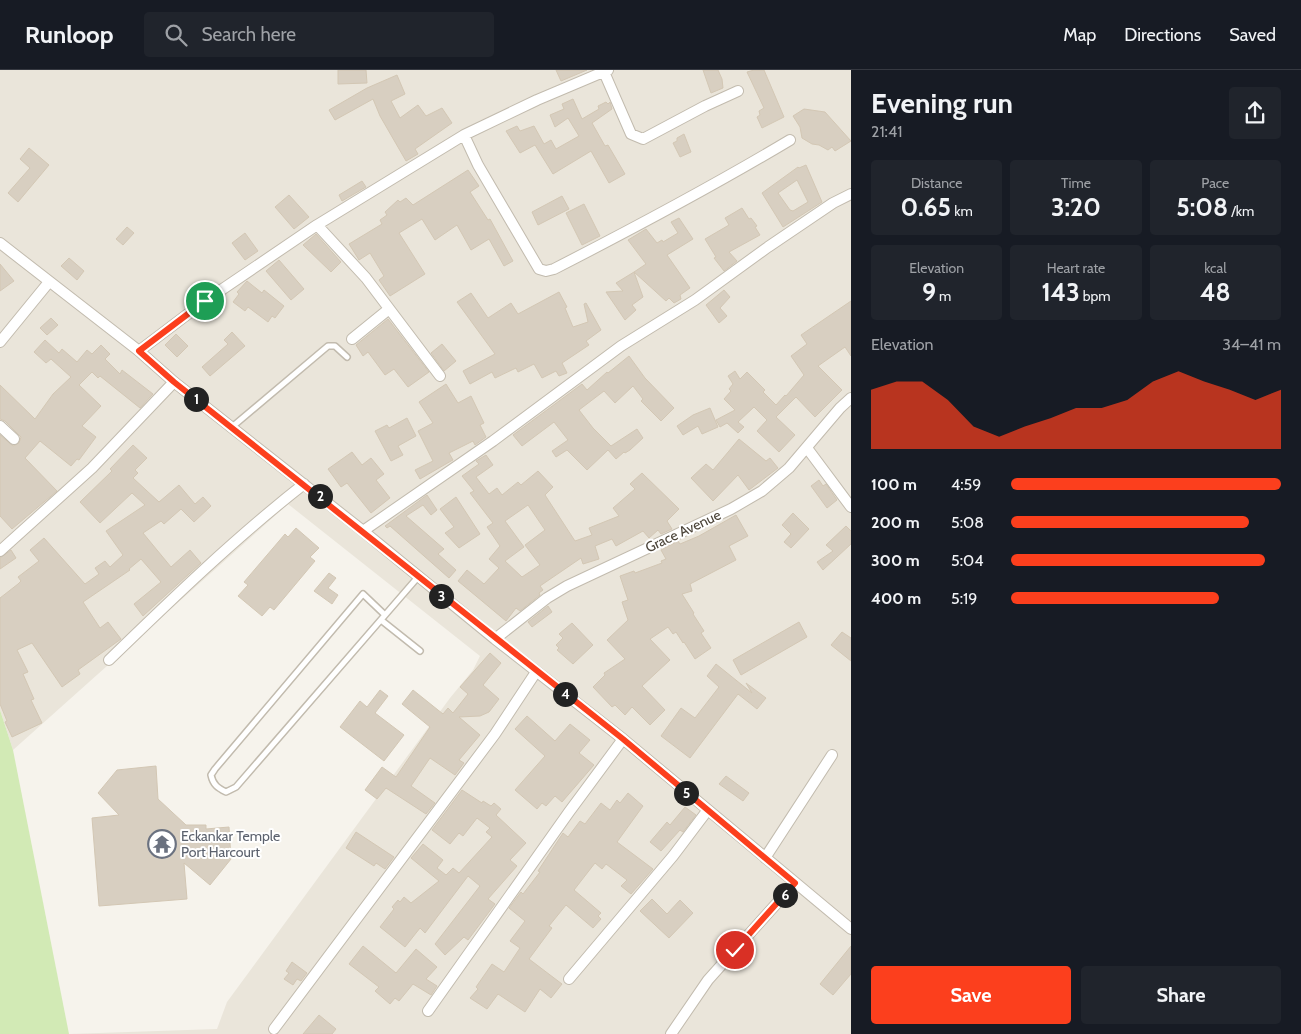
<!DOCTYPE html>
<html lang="en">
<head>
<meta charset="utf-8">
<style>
  body { margin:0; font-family:Cabin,sans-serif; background:#20242c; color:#f1f3f6; height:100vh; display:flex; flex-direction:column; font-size:19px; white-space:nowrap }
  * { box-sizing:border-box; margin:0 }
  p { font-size:16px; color:#9ea1a6 }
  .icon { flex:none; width:28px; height:28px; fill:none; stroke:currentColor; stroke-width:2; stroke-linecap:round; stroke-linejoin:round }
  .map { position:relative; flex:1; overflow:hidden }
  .side { display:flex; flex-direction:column; background:#171b24; width:450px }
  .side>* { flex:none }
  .pin { position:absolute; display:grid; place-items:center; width:42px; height:42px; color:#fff; margin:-21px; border:2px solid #fff; border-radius:50%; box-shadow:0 1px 5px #0007 }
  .km { position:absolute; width:25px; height:25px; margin:-12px; border-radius:50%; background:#222; color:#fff; font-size:14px; line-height:25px; text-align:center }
  .round { display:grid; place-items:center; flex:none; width:52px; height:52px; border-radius:5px; background:#20242c }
  .head { display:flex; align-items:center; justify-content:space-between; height:85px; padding:0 20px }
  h1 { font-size:28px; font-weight:700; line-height:38px }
  .stats { display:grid; grid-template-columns:repeat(3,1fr); gap:8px; height:85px; padding:5px 20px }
  .stats div { display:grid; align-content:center; border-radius:5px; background:#20242c; text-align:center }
  .stats b { font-size:25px; font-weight:700 }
  .stats small { font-size:14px; font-weight:400 }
  .stats p { font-size:14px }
  .chart { height:140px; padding:10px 20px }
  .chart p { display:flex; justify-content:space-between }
  .chart svg { width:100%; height:90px; margin-top:5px; fill:#fc3f1d; opacity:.7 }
  .cta { display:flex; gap:10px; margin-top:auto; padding:10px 20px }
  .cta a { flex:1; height:58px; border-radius:5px; background:#fc3f1d; color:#fff; font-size:20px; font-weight:700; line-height:58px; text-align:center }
  .cta a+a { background:#20242c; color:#f1f3f6 }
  ul { padding:0 20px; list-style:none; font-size:16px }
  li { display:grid; grid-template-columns:80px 60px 1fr; align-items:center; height:38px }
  li i { height:12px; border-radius:6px; background:#fc3f1d }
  header { display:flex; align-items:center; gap:30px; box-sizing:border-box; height:70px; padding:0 25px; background:#171b24; border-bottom:1px solid #363941 }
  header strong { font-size:24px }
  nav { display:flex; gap:28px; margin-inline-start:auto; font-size:18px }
  .search { width:350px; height:45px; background:#20242c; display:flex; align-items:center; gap:12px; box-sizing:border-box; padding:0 18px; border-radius:5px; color:#9ea1a6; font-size:19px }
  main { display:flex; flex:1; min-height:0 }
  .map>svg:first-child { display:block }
</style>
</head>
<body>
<header>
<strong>Runloop</strong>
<div class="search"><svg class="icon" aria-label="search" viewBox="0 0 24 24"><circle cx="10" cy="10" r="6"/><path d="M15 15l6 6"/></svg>Search here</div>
<nav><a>Map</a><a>Directions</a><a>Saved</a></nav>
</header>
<main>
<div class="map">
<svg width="851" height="964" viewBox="0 0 851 964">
  <rect width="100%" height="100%" fill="#f6f3ec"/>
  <path fill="#eae5da" d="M0 0H851V964H69L217 959 227 932 450 628 473 600 480 586 288 434 13 680 0 640Z"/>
  <path fill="#d2eab5" d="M0 640 13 680 69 964H0Z"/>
  <path fill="#d8cfc1" stroke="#d3c7b4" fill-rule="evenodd" d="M338 0H366L367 13 338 14Z
    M556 0H587L561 11Z
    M703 0H718L722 9 723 18 711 23Z
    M754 0H764L784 47 762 58 757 47 760 45 759 41 764 38 747 2Z
    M397 5 405 24 391 31 400 48 418 35 426 46 442 38 452 53 415 79 418 84 406 91 380 46 373 29 335 50 329 40 367 18Z
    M573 29 582 49 599 39 598 36 606 32 608 34 610 32 612 39 592 53 605 76 608 75 625 104 609 113 591 81 553 104 535 75 520 83 506 61 517 56 520 61 534 56 544 74 551 70 556 79 579 66 568 48 555 57 550 45 564 39 562 34Z
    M804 39 825 42 851 71 835 81 832 77 828 80 819 75 812 74 802 68 800 57 793 46Z
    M684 64 691 82 680 87 673 73 677 71V68Z
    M29 78 49 95 18 132 8 123 30 98 20 89Z
    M806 95 822 132 783 157 762 123 798 97 799 98ZM797 110 808 132 793 141 790 140 778 123Z
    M468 100 479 116 470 122 488 150 490 149 513 191 504 196 489 169 471 180 457 155 435 170 422 149 399 163 425 204 390 226 379 210 384 206 370 183 359 190 349 174 382 154 380 150 387 145 385 142 398 130 400 132 406 128 413 135Z
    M362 111 366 117 342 131 339 125Z
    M289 125 309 147 294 159 275 137Z
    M562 126 569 139 538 155 532 142Z
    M584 134 600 166 582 175 566 143Z
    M742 138 749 149 751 148 757 156 755 157 760 165 729 182 737 191 724 201 714 188 716 187 705 169 729 155 725 148Z
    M679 148 693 169 667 185 690 218 680 225 681 229 674 233 669 228 666 231 634 202 646 194 628 170 646 159 657 173 662 170 663 172 678 163 671 152Z
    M127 157 134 163 123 175 116 169Z
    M245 163 258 181 245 190 232 173Z
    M316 164 341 192 331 202 303 175Z
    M69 188 84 201 77 210 61 196Z
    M279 190 304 219 291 230 266 201Z
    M0 194 14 211 0 221Z
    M634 202 643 227 632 235 636 240 625 250 606 222 623 221 616 213Z
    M247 211 262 223 264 220 284 236 275 248 272 246 268 252 248 237 245 241 233 232 239 224 237 222Z
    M724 220 730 227 720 238 727 246 719 253 706 235Z
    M559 222 567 237 565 238 573 257 588 252 584 234 586 233 601 260 586 271 589 275 562 293 567 303 559 306 556 301 542 308 534 294 518 302 516 298 495 308 492 302 470 314 463 301 495 284 457 232 471 223 488 248 511 233 518 244Z
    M851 231V286L845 277 818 296 842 320 815 347 796 327 776 347 795 365 779 382 757 361 767 350 754 337 738 352 744 357 738 363 727 353 720 357 716 350 735 340 724 329 731 321 729 319 733 314 728 306 735 301 740 309 747 302 765 320 763 322 776 335 785 325 786 326 804 305 791 286 807 274 801 265Z
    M51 248 58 255 47 265 40 258Z
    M388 249 429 302 408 317 394 299 385 305 368 282 363 286 356 275Z
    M232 262 245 276 210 306 202 297 228 274 224 270Z
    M176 264 188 276 177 287 165 275Z
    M45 270 59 283 62 279 77 292 87 280 92 284 101 275 110 284 105 289 120 304 122 300 153 324 140 338 100 306 98 308 92 302 79 315 101 336 82 356 96 367 79 390 77 389 71 396 40 371 25 388 57 421 12 459 0 446V365L13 376 19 373 21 367 5 351 0 349V315L35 349 53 324 71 307 51 289 46 293 34 282Z
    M442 274 456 291 444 301 431 283Z
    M629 286 645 308 674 338 661 351 641 331 643 329 633 316 615 333 604 321 579 340 593 358 611 376 637 359 643 368 630 380 625 383 624 382 616 389 608 380 587 400 567 380 556 387 552 381 568 370 554 352 522 376 513 365 582 314 587 320 607 302 608 303Z
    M446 314 458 333 471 326 484 353 480 355 486 367 475 375 473 371 449 383 453 390 451 391 420 409 415 400 433 391 418 361 433 353 419 332Z
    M710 338 718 357 702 364 698 356 683 365 677 356 693 345Z
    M407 348 416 366 398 376 403 385 391 391 375 361 387 355 389 358Z
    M739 369 766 391 770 388 778 398 749 420 738 405 713 431 691 408 706 394 713 400Z
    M133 375 147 388 135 400 138 403 133 408 159 432 179 415 195 434 203 427 211 436 194 452 181 439 164 454 161 451 143 463 171 497 190 480 201 493 143 546 134 534 161 512 141 489 129 499 130 500 83 532 100 558 108 552 121 569 78 600 80 604 62 617 32 573 17 580 28 602 23 604 34 629 31 630 42 653 12 667 5 652 7 651 0 634V528L18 514 21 511 18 507 39 491 30 480 44 468 85 514 99 504 95 498 105 491 110 497 123 485 106 461 145 435 132 423 100 453 80 432 112 401 110 399Z
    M352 382 362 395 371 388 384 404 376 410 390 428 371 443 347 413 341 417 328 399Z
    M486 385 493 395 476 407 489 424 497 418 502 425 518 412 521 415 538 401 553 417 545 425 575 471 592 465 589 458 619 446 613 438 635 419 630 414 642 403 679 439 667 451 672 459 661 464 658 460 649 468 643 461 616 476 612 469 595 476 599 489 583 494 581 488 540 516 543 520 539 523 540 525 520 541 516 538 506 551 458 511 467 500 484 514 499 498 489 489 500 476 487 457 493 453 470 423 474 421 462 406 479 394 476 391ZM528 435 545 460 525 475 540 495 522 507 505 491 524 477 505 451Z
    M819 410 823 416 826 414 837 430 827 438 811 416Z
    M427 425 437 440 431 445 423 435 406 446 444 479 438 484 456 500 449 508 390 456 387 458 385 456Z
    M456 427 480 464 459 478 445 463 454 457 440 439Z
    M793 443 809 459 791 478 784 472 791 464 782 455Z
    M736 445 748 466 729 476 736 490 690 514 692 521 682 524 694 543 693 544 704 561 701 563 711 578 695 589 684 572 683 573 676 562 673 564 668 557 650 569 670 590 642 616 665 640 650 655 632 637 625 645 615 635 612 637 593 617 605 605 604 603 625 589 607 570 628 550 622 532 628 530 620 506 634 501 635 503 662 493 661 491 666 489 661 480 678 471 680 474 699 466Z
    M846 456 851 461V474L823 500 817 492 833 481 826 475Z
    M296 458 319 478 310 487 315 491 274 540 270 537 262 546 238 526 248 515 244 512 285 464 288 467Z
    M11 480 16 488 0 499V488Z
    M329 503 336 508 328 518 338 525 332 534 314 521Z
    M548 536 552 542 532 557 528 552Z
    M799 552 807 567 741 605 733 590Z
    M572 553 593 575 573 594 557 580 559 578 556 575 563 568 559 564Z
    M842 562 851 568V591L831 575Z
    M490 583 501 593 483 615 499 629 489 642 480 646 459 647 480 665 459 690 464 693 455 705 430 688 411 716 435 733 426 744 386 718 377 729 365 720 382 697 396 707 430 657 402 634 413 620 443 644 448 638 453 643 468 624 460 617Z
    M716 594 752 623 746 613 766 628 757 639 738 624 690 688 661 666 681 638 695 648 719 617 707 606Z
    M380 620 388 626 375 643 404 665 384 691 340 657 360 631 367 637Z
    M527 646 555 671 570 654 590 670 579 683 594 695 562 732 555 726 546 736 542 733 537 739 515 720 545 686 515 659Z
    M156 696 158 729 186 755H206V759L229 757 231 789 210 815 184 793 187 829 99 836 92 748 119 745 98 723 117 700Z
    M726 706 749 723 743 731 719 714Z
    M462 720 482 733 483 731 491 736 494 733 501 739 496 745 526 773 510 790 517 796 488 829 495 834 468 870 464 867 445 885 435 874 480 816 468 806 425 863 420 858 405 877 380 857 394 839 392 837 398 830 400 832 404 827 411 833 439 811 411 788 423 774 443 790 437 798 446 805 453 798 459 803 492 767 486 762 490 758 477 748 463 766 459 763 450 774 432 760Z
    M628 723 643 736 617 772 653 799 631 824 621 816 627 810 606 794 602 799 595 793 574 820 601 843 598 846 601 849 593 858 566 835 549 856 552 858 529 889 562 914 551 928 540 919 525 942 498 924 487 939 470 928 478 919 476 917 492 894 504 902 520 878 510 871 525 851 509 838 521 822 523 824 540 802 538 801 563 763 568 767 580 751 585 754 601 733 610 740 617 730 620 733Z
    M685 737 696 745 683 762 680 760 661 781 650 772 667 752 670 755Z
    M356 762 394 787 385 799 376 793 374 796 346 778Z
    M652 829 667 844 680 830 693 843 669 868 640 841Z
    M363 876 396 903 416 879 437 897 426 909 437 916 431 925 413 914 399 931 395 928 390 934 375 921 379 917 349 894Z
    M851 876V904L833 925 820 914Z
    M292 892 307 903 301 911 297 909 293 915 284 909 289 903 286 901Z
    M319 945 336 959 332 964H303Z"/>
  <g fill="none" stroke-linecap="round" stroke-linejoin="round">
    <defs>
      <path id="service" d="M232 357 328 276H335L347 287
        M385 545 363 524 215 699 211 705C213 715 218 718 226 722L236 717 418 507
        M381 550 420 581"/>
      <path id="minor" d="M604 2 631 64 643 69 705 36 738 21
        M464 65 478 95 539 199 546 201 554 199C634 158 713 116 790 70
        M317 155 366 208 440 306
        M0 173 139 281 174 312 363 461 495 569 623 669 851 859
        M352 269 389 239
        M0 272 49 212
        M139 281 205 231 317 155 464 65 537 30 608 0
        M0 356 14 369
        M807 378 851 437
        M363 461 493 371 621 276 695 230 768 177 833 133 851 124
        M0 481 92 398 174 312
        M495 569 547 528 567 516 731 439 762 421 789 398 840 338 851 328
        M109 590C172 529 235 468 304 414
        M765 788 832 685
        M569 909 673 786 707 741
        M428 941 569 742 623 669
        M274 959 495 664 536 602
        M671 964 708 910 795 813"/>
    </defs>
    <use href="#service" stroke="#c2bbae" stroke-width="8"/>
    <use href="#minor" stroke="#c2bbae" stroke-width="12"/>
    <use href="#service" stroke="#fff" stroke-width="5"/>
    <use href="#minor" stroke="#fff" stroke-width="10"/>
  </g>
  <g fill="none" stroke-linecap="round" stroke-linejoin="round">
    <defs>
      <path id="route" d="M205 231 139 281 174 312 623 669 795 813 735 880"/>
    </defs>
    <use href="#route" stroke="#fff" stroke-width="10"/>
    <use href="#route" stroke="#fc3f1d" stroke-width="6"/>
  </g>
  <defs>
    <symbol id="temple-ring" viewBox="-11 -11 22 22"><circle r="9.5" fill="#fff" stroke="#6b7280" stroke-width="1.5"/><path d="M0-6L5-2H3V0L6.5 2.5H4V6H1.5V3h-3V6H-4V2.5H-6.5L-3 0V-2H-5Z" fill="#6b7280"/></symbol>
  </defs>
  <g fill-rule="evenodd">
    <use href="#temple-ring" x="146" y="758" width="32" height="32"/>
  </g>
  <g text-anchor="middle" stroke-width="4" stroke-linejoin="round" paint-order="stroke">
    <g font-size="14" fill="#4b4439" stroke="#fff">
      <text transform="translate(683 461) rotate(-25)" y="5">Grace Avenue</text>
    </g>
    <g font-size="14" fill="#5b616d" stroke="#fff" text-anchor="start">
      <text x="181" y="771">Eckankar Temple<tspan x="181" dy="16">Port Harcourt</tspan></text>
    </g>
  </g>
</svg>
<div class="pin" style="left:205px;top:231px;background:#1e9e55"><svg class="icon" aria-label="arrive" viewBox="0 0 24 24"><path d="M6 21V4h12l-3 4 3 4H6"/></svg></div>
<div class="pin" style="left:735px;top:880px;background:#d93025"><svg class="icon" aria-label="check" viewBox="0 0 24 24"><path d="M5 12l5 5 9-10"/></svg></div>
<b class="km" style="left:196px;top:329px">1</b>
<b class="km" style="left:320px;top:426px">2</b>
<b class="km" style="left:441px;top:526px">3</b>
<b class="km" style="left:565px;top:624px">4</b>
<b class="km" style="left:686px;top:723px">5</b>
<b class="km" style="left:785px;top:825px">6</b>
</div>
<section class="side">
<div class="head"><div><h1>Evening run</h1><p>21:41</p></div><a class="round"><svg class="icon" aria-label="share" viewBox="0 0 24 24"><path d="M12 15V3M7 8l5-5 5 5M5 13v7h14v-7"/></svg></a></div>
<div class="stats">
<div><p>Distance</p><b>0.65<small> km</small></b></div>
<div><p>Time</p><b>3:20</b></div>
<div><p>Pace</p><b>5:08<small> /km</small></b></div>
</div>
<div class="stats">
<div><p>Elevation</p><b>9<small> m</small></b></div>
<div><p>Heart rate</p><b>143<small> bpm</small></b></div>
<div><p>kcal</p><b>48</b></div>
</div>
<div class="chart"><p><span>Elevation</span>34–41 m</p>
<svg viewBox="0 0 160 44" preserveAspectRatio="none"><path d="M0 44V15L10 11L20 11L30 20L40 33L50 38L60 33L70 29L80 24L90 24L100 20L110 11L120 6L130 11L140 15L150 20L160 15V44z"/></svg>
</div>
<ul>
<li><b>100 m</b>4:59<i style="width:100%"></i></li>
<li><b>200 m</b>5:08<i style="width:88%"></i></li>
<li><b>300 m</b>5:04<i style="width:94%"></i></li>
<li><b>400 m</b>5:19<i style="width:77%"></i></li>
</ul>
<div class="cta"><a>Save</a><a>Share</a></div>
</section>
</main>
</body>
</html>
